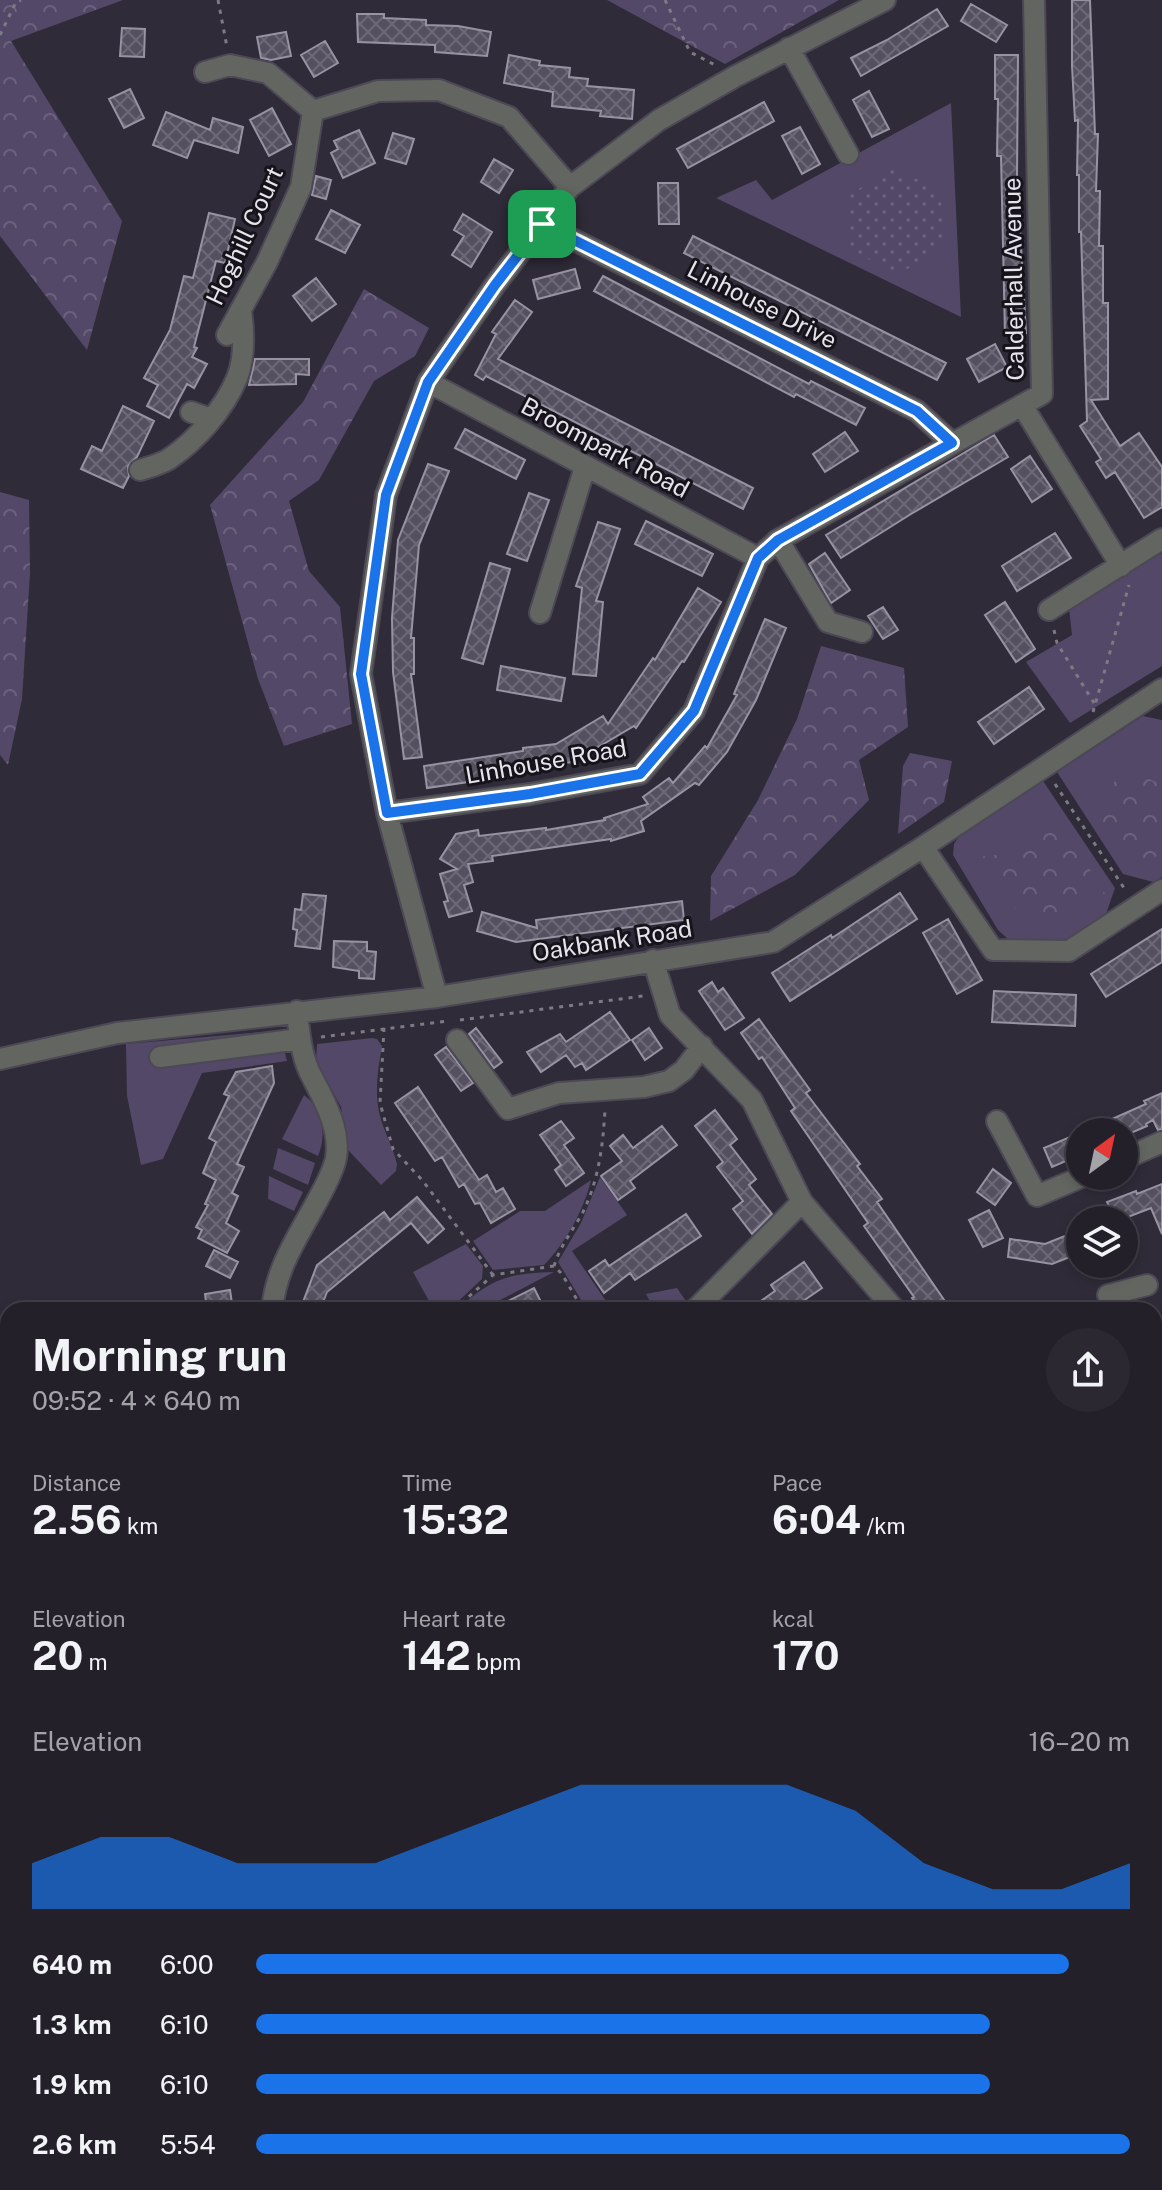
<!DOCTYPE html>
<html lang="en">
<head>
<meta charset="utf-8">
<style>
  body { margin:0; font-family:"Public Sans",sans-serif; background:#2b2832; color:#f1f3f6; height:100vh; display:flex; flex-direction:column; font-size:30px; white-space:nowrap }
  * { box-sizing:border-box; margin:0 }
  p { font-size:26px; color:#a3a3a8 }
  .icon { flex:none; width:44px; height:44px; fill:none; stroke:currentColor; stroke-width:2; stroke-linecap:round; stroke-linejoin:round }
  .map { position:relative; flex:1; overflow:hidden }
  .sheet { position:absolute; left:0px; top:1302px; width:1162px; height:888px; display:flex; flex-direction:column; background:#23202a; border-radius:24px 24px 0 0; box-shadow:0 4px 12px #0003,0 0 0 2px #403e47 }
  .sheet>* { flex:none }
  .needle { width:52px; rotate:33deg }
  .controls { position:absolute; left:1066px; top:1118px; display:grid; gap:16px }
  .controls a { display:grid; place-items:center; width:72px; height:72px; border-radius:50%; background:#23202a; box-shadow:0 4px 12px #0003,0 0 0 2px #403e47; font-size:40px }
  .pin { position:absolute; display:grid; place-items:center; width:68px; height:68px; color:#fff; margin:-34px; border-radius:16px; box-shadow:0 4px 12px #0006 }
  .round { display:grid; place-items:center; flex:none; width:84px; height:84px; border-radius:42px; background:#2b2832 }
  .summary { display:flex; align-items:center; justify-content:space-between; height:136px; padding:0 32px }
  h1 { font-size:44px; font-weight:700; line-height:60px }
  .figures { display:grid; grid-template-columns:repeat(3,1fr); gap:12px; height:136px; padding:8px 32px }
  .figures div { display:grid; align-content:center }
  .figures b { font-size:40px; font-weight:700 }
  .figures small { font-size:22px; font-weight:400 }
  .figures p { font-size:22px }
  .chart { height:224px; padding:16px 32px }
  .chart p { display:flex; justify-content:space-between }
  .chart svg { width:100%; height:144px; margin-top:8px; fill:#1a73e8; opacity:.7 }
  ul { padding:0 32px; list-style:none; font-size:26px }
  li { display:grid; grid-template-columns:128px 96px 1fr; align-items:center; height:60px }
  li i { height:20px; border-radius:10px; background:#1a73e8 }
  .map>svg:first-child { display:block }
</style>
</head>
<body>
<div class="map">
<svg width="1162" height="2190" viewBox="0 0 1162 2190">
  <defs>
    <pattern id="forest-crowns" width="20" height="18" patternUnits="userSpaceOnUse" patternTransform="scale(2)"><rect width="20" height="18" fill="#544868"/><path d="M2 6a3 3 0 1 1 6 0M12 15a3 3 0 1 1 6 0" fill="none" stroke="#6c627e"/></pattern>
    <pattern id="park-dots" width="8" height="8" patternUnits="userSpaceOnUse" patternTransform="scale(2)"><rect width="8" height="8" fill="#544868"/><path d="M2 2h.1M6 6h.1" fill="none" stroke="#6c627e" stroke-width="1.8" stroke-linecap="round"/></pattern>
    <pattern id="building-cross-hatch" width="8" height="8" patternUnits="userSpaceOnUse" patternTransform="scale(2)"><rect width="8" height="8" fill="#55505f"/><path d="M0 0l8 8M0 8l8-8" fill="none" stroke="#6d6976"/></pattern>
  </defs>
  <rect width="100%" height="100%" fill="#2f2b38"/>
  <path fill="#544868" d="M951 103 961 317 716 198 756 180 772 200Z
    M1162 554V666L1070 723 1026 662 1072 635 1069 608 1147 557Z
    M1143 716 1162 720V877L1153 882 1123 874 1057 772Z
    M1043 781 1115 888 1105 917 1060 943 1010 941 998 930 953 855 954 844 960 835Z
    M274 1031 280 1033 287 1061 202 1073 163 1159 141 1165 127 1096 126 1044Z
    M372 1038 377 1039 382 1046C378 1069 374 1092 380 1116 384 1132 393 1147 397 1164L396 1171 381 1185 348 1150 341 1107 316 1061 317 1044Z
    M304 1095C323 1109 327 1135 318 1156L282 1139Z
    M278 1148 315 1163 308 1185 273 1169Z
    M269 1176 303 1192 294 1211 268 1199Z
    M600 1177 627 1215 572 1251 608 1304 592 1310 586 1308 558 1262 581 1223Z
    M591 1180C584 1210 565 1244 544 1265L493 1270 473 1241 520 1211H545Z
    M466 1244 483 1266 482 1279 449 1310H434L413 1272Z
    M554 1272 481 1310H457C490 1279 508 1273 554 1272Z
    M677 1288 688 1304 679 1310H655L646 1294Z"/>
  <path fill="url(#forest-crowns)" d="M0 0H123L11 41 122 221 87 350 0 236Z
    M607 0H839L725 64Z
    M364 289 429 328 415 356 374 381 319 480 289 501 309 571 340 607 352 724 284 746 258 679 210 505 303 402Z
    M0 492 29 500 30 573 22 699 8 765 0 755Z
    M821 646 904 668 908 727 859 760 869 800 795 875 710 921 711 876 758 800 797 719Z
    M910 753 952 761 944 802 898 834 903 766Z
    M1125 768 1162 785V850L1138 875 1094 808Z
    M1058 818 1105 894 1057 922 1019 913 979 857 1014 853Z"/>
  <path fill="url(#park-dots)" d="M891 167 940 190 944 244 900 274 851 251 847 197Z
    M1154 1563 1162 1568V1826L1154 1834Z
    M972 2182H1043L1049 2190H975Z"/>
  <path fill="url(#building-cross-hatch)" stroke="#9893a3" stroke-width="2" d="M1072 0H1090L1095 134H1098L1096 191H1100L1099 246H1103V303H1108V399L1091 400 1120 446 1139 433 1162 467V507L1144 518 1115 472 1106 478 1096 462 1101 459 1080 426 1087 421 1081 232H1079V175H1077L1078 120 1075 121 1072 66Z
    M971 4 1007 25 996 42 961 21Z
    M937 9 948 26 861 76 851 58 887 40Z
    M357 14H384V18L426 20V25L458 26 491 32 487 56 435 52V45L358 42Z
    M122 28 145 29 144 57 120 56Z
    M286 32 291 56 271 60 261 58 257 37Z
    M325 41 338 63 314 77 301 55Z
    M509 55 540 61 539 65 570 68 569 77 588 79 587 86 634 90 632 119 600 116 601 111 552 106 553 92 504 83Z
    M995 55H1018L1017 177 1026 333 1005 335 1001 156H997L998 99H995Z
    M130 89 144 118 124 128 109 99Z
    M869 91 889 129 872 137 853 100Z
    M764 102 774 121 688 168 677 149Z
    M272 108 291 144 269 156 250 120Z
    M166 112 210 130 213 118 243 127 238 153 194 140 187 158 153 145Z
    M800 127 820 164 802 174 782 136Z
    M359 130 375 163 343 178 331 153 338 149 334 141Z
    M393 133 414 139 406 164 385 158Z
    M494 159 513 170 499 193 481 182Z
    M316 176 331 180 326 199 312 195Z
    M658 183H678L679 224H659Z
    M331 210 360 225 345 253 316 239Z
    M209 213 235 219 225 263 216 261 194 347 197 348 192 357 207 364 194 388 187 384 169 418 147 406 158 385 144 378 170 330 184 276 193 278Z
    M463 214 492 232 471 267 452 255 464 236 454 230Z
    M693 236 946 363 937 380 684 253Z
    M575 269 580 288 538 299 533 280Z
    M603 276 809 384 811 381 865 408 856 425 796 394 794 397 594 291Z
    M316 278 336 304 312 321 293 296Z
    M515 300 532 312 498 359 753 488 743 509 486 376 483 380 475 375 496 334 492 332Z
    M995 344 1007 367 979 382 967 359Z
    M255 359H309V375L296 374V384L249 385Z
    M123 406 154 421 137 457 128 466 129 476 123 488 81 469 92 446 102 451Z
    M465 429 525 460 516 479 455 448Z
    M845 432 858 451 825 472 813 454Z
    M994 435 1008 457 911 514 841 558 826 535Z
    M1030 456 1052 489 1032 502 1011 469Z
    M428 464 449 471 419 545 411 638H414V674H411L422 757 404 759 393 672 392 618 398 540Z
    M529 493 549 500 527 561 507 554Z
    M646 521 713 554 702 576 635 544Z
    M598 522 620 529 596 601 603 602 596 676 573 674 582 588 576 586Z
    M1055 533 1071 558 1017 591 1002 566Z
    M825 553 850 590 831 603 809 564Z
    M490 563 510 569 483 664 462 658Z
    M698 588 721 602 684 662 682 661 636 728 634 726 573 762 515 769 516 775 427 788 424 766 523 751V748L556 744 603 716 608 724 653 658 655 660Z
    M1005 602 1035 649 1016 662 985 615Z
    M883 607 898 630 883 639 868 616Z
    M765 619 786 628 756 700 727 752 699 785 695 783 641 821 644 831 611 841V839L492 856 493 861 468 864 473 882 464 885 472 911 449 917 444 902 448 901 440 874 457 869 440 859 456 834 478 830 479 836 546 828V830L605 820 604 818 648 804 643 797 669 778 673 783 705 746 707 748 737 695 734 694Z
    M501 666 565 678 561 701 497 690Z
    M1029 687 1044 709 994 744 978 722Z
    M900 893 917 919 790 1001 772 973 831 935 832 938Z
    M303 894 326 896 320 949 295 946 297 930 293 929 295 909 301 910Z
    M682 901 684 920 516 942 477 931 482 912 537 928 536 920Z
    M948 919 982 980 957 994 923 933Z
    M1162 929V962L1106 997 1091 974Z
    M334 941 367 942V951L376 952 374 979 359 978V971L333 967Z
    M712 982 718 992 723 988 744 1018 725 1030 699 991Z
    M994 991 1076 995 1075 1026 992 1022Z
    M610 1012 630 1040 586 1070 582 1063 575 1067 566 1055 541 1072 527 1052 560 1034 566 1042Z
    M759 1019 810 1090 806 1093 860 1164 857 1166 882 1199 877 1202 951 1310H921L912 1298 914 1297 864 1226 868 1223 791 1111 795 1108 762 1057 759 1059 741 1033Z
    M476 1028 502 1062 494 1068 469 1034Z
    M649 1028 662 1048 645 1060 632 1040Z
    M446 1047 473 1083 461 1091 435 1055Z
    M272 1066 274 1083 237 1164 244 1167 232 1193 238 1196 226 1223 239 1231 227 1253 198 1238 202 1230 196 1227 208 1205 205 1204 216 1180 203 1173 216 1142 209 1138 229 1096 224 1094 236 1072Z
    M418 1087 479 1180 487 1175 496 1192 503 1188 515 1209 491 1223 480 1203 475 1204 464 1184 459 1187 442 1157 435 1161 395 1103Z
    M1162 1093V1129L1158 1130 1153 1120 1146 1124 1147 1126 1124 1136V1132H1118L1112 1119 1146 1104 1144 1101Z
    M715 1110 737 1139 730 1145 756 1179 749 1185 772 1214 752 1234 733 1209 743 1201 717 1167 723 1162 695 1126Z
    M561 1121 574 1138 564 1145 584 1173 566 1186 555 1170 561 1165 540 1135Z
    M662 1126 677 1145 630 1181 635 1188 618 1200 601 1176 622 1161 610 1146 623 1135 633 1148Z
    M1070 1137 1072 1142 1080 1139V1155L1052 1167 1044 1148Z
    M993 1169 1011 1183 995 1205 977 1192Z
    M1162 1184V1234L1151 1208 1120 1220H1081L1110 1208 1107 1202 1136 1191 1137 1194Z
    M417 1197 444 1229 428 1243 411 1223 327 1292 320 1310H300L317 1265 384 1212 390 1220Z
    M989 1210 1003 1238 983 1247 969 1220Z
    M686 1214 701 1236 635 1280 630 1273 604 1293 589 1271 605 1260 609 1266Z
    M1080 1230V1253L1052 1264 1008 1257 1010 1239 1045 1244Z
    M214 1250 238 1262 230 1278 206 1266Z
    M804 1262 822 1288 790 1310H748L775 1291 771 1285Z
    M534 1288 545 1310H490Z
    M230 1290 233 1310H207L205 1294Z"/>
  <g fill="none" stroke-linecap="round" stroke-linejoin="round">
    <defs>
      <path id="minor" d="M1034 0 1042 394 1022 405 1121 566
        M789 48 848 154
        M205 72 230 65 268 73 313 111 301 187 267 262 227 335
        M313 111 378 91 439 90 509 117 570 187
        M542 224 917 411 952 443
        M428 382 758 558
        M191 412 211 419
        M140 470C150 467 161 464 169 459 197 440 224 409 237 378 245 358 244 332 241 310
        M778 540 828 622 862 632
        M1049 610 1162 539
        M540 613 585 467
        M387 813 530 794 640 774 694 711 758 558 778 540 1022 405
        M923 847 993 950 1069 951 1162 890
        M653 960 670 1015 752 1100 802 1202 895 1310
        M437 997 387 813 361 674 386 495 428 382 495 285 570 187 659 120 736 76 885 0
        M457 1040 508 1109 559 1093 644 1087 669 1081 684 1070 702 1046
        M160 1057 300 1039
        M0 1059 117 1033 437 997 773 942 923 847 1162 689
        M997 1121 1037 1196 1084 1176
        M1124 1159 1162 1142
        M1108 1295 1147 1285
        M272 1310C276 1268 296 1240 316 1203 323 1190 333 1173 336 1158 341 1127 322 1097 309 1071 301 1053 299 1031 297 1011
        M695 1310 802 1202
        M1154 1376 1162 1401
        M1154 1862 1162 1863
        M1154 1993 1162 1977
        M1154 2077 1162 2084
        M427 2182 428 2190
        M688 2182 689 2190
        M962 2182 965 2190
        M729 2190 849 2182"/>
    </defs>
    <use href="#minor" stroke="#4c4855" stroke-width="24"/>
    <path stroke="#7d7a84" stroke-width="3" stroke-dasharray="4 6" stroke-linecap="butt" d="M218 0 227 47
      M665 0 690 52 715 65
      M0 35 16 2 21 0
      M1054 630 1057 643 1094 703
      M1093 712 1129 585
      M1055 784 1126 891
      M460 1020 643 996
      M384 1028 380 1103 393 1149 423 1181 493 1275
      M321 1037 448 1021
      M554 1266C560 1246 573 1230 583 1212 599 1179 603 1145 605 1109
      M454 1310 493 1275 554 1266 562 1274 583 1310
      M1154 1538 1162 1547
      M1154 1621 1162 1590
      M1154 1894 1162 1898
      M1042 2182 1047 2190"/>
    <use href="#minor" stroke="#636660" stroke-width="20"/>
  </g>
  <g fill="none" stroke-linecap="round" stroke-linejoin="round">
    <defs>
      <path id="route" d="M542 224 917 411 952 443 778 540 758 558 694 711 640 774 530 794 387 813 361 674 386 495 428 382 495 285Z"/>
    </defs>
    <use href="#route" stroke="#fff" stroke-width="16"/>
    <use href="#route" stroke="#1a73e8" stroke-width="10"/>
  </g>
  <g text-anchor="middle" stroke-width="6" stroke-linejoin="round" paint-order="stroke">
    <g font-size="24" fill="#e5e3eb" stroke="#16141a">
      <text transform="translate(245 236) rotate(-65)" y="8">Hoghill Court</text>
      <text transform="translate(1014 279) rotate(-91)" y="8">Calderhall Avenue</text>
      <text transform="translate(762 305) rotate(27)" y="8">Linhouse Drive</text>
      <text transform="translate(605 448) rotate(28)" y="8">Broompark Road</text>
      <text transform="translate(546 762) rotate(-10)" y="8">Linhouse Road</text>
      <text transform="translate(612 941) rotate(-9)" y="8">Oakbank Road</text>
    </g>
  </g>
</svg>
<div class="controls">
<a><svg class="needle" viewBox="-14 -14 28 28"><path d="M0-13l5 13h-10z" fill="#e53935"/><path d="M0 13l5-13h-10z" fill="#a3a3a8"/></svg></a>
<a><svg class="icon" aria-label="layers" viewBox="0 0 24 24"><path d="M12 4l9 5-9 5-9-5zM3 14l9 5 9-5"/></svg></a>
</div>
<div class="pin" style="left:542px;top:224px;background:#1e9e55"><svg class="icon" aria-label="arrive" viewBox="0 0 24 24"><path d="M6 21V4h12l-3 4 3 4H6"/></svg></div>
<section class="sheet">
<div class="summary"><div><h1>Morning run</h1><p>09:52 · 4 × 640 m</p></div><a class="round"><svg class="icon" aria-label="share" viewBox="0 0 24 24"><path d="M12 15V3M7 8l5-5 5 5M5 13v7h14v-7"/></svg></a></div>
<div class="figures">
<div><p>Distance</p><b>2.56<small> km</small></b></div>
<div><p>Time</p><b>15:32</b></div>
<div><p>Pace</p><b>6:04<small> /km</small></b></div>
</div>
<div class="figures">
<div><p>Elevation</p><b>20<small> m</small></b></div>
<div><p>Heart rate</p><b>142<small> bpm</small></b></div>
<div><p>kcal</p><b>170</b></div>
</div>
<div class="chart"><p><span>Elevation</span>16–20 m</p>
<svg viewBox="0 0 160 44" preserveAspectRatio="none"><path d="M0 44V30L10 22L20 22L30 30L40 30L50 30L60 22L70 14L80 6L90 6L100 6L110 6L120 14L130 30L140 38L150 38L160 30V44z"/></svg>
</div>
<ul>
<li><b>640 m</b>6:00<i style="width:93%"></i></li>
<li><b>1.3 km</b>6:10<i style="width:84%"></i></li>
<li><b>1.9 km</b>6:10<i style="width:84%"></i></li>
<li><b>2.6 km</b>5:54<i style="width:100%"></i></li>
</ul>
</section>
</div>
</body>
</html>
